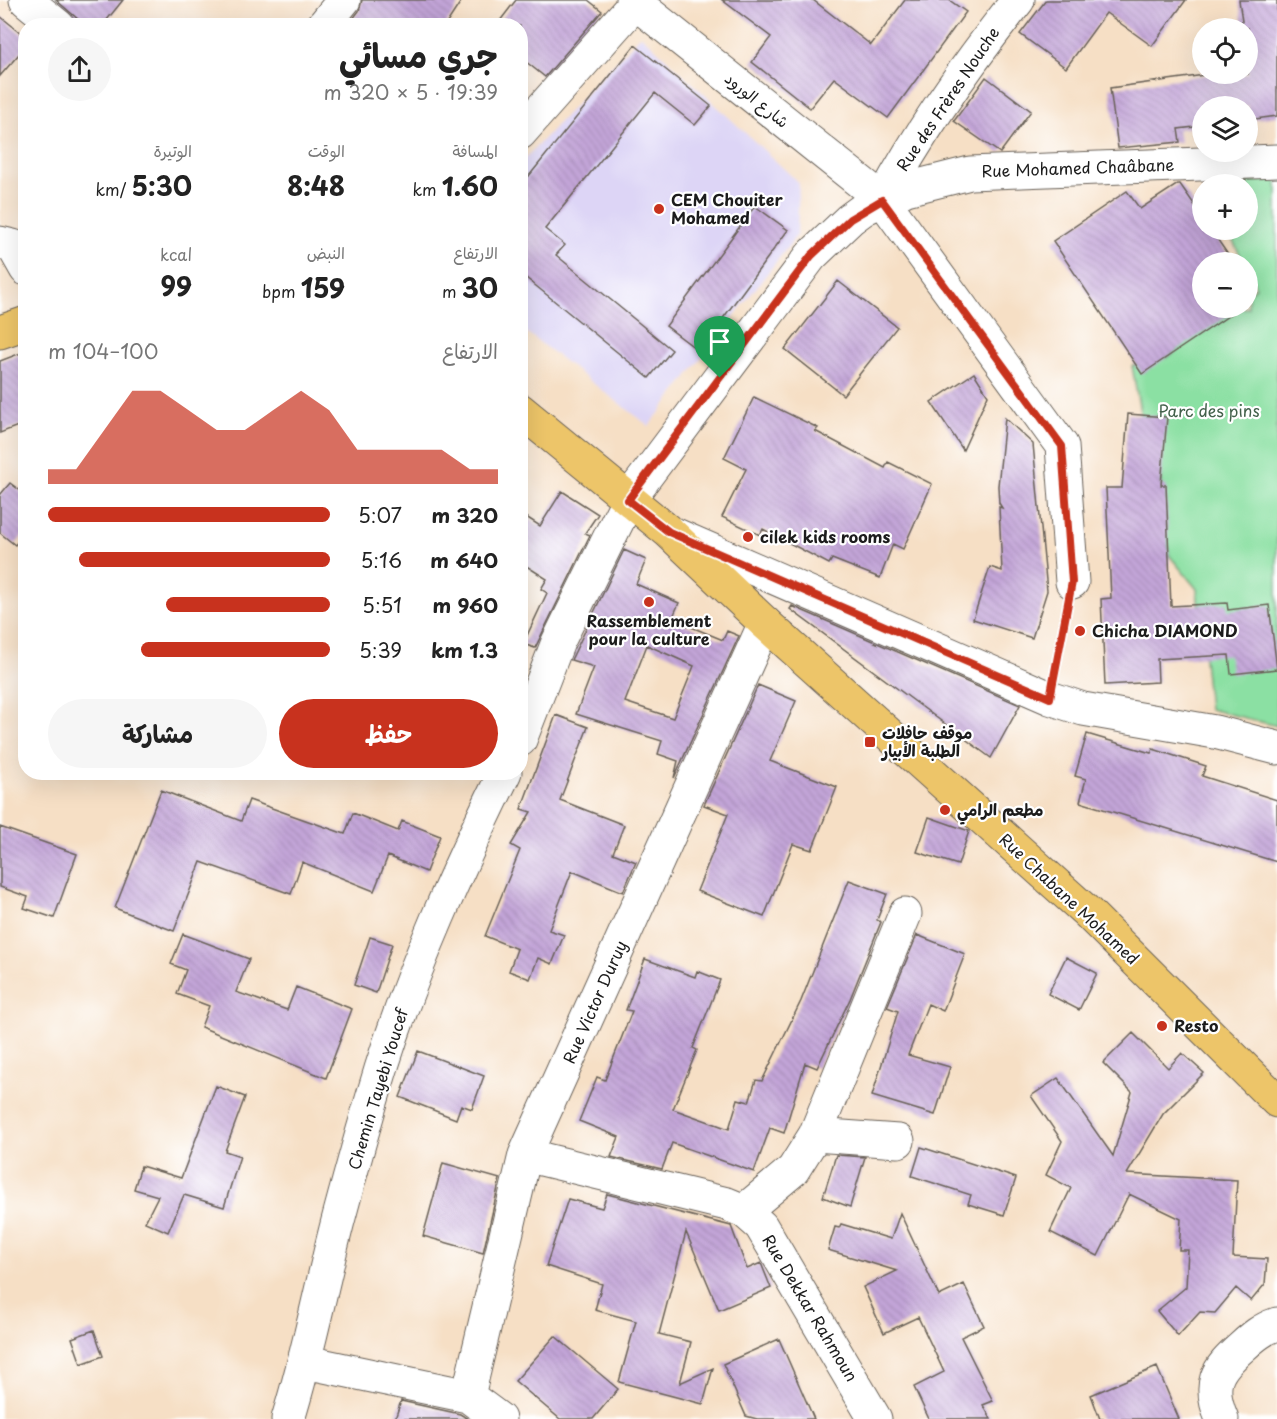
<!DOCTYPE html>
<html lang="ar">
<head>
<meta charset="utf-8">
<style>
  body { margin:0; font-family:"Playpen Sans","Playpen Sans Arabic",sans-serif; background:#f6f6f6; color:#222; direction:rtl; height:100vh; display:flex; flex-direction:column; font-size:22px; white-space:nowrap }
  * { box-sizing:border-box; margin:0 }
  p { font-size:20px; color:#767676 }
  .icon { flex:none; width:33px; height:33px; fill:none; stroke:currentColor; stroke-width:2; stroke-linecap:round; stroke-linejoin:round }
  .map { position:relative; flex:1; overflow:hidden; direction:ltr }
  .drawer { position:absolute; left:18px; top:18px; width:510px; height:762px; display:flex; flex-direction:column; background:#fff; border-radius:24px; box-shadow:0 6px 24px #0002; direction:rtl }
  .drawer>* { flex:none }
  .tools { position:absolute; left:1192px; top:18px; display:grid; gap:12px }
  .tools a { display:grid; place-items:center; width:66px; height:66px; border-radius:50%; background:#fff; box-shadow:0 6px 24px #0002; font-size:30px }
  .pin { position:absolute; display:grid; place-items:center; width:51px; height:51px; color:#fff; margin:-62px -26px; border-radius:50% 50% 50% 0; rotate:-45deg; box-shadow:0 0 6px #0007 }
  .pin .icon { rotate:45deg }
  .round { display:grid; place-items:center; flex:none; width:63px; height:63px; border-radius:32px; background:#f6f6f6 }
  .headline { display:flex; align-items:center; justify-content:space-between; height:102px; padding:0 30px }
  h1 { font-size:33px; font-weight:700; line-height:45px }
  .metrics { display:grid; grid-template-columns:repeat(3,1fr); gap:9px; height:102px; padding:6px 30px }
  .metrics div { display:grid; align-content:center }
  .metrics b { font-size:26px; font-weight:700 }
  .metrics small { font-size:16px; font-weight:400 }
  .metrics p { font-size:16px }
  .chart { height:168px; padding:12px 30px }
  .chart p { display:flex; justify-content:space-between }
  .chart svg { width:100%; height:108px; margin-top:6px; fill:#c8321e; opacity:.7 }
  .cta { display:flex; gap:12px; margin-top:auto; padding:12px 30px }
  .cta a { flex:1; height:69px; border-radius:36px; background:#c8321e; color:#fff; font-size:24px; font-weight:700; line-height:69px; text-align:center }
  .cta a+a { background:#f6f6f6; color:#222 }
  ul { padding:0 30px; list-style:none; font-size:20px }
  li { display:grid; grid-template-columns:96px 72px 1fr; align-items:center; height:45px }
  li i { height:15px; border-radius:8px; background:#c8321e }
  .map>svg:first-child { display:block }
</style>
</head>
<body>
<div class="map">
<svg width="1277" height="1419" viewBox="0 0 1277 1419">
  <defs>
    <pattern id="building-back-hatch" width="6" height="6" patternUnits="userSpaceOnUse" patternTransform="scale(1.5)"><rect width="6" height="6" fill="#c3a5d8"/><path d="M-1 5l2 2M0 0l6 6M5-1l2 2" fill="none" stroke="#a78db9"/></pattern>
  </defs>
  <rect width="100%" height="100%" fill="#fff"/>
  <filter id="ink" filterUnits="userSpaceOnUse"><feTurbulence type="fractalNoise" baseFrequency=".0167" numOctaves="2"/><feDisplacementMap in="SourceGraphic" scale="12" xChannelSelector="R" yChannelSelector="G"/><feConvolveMatrix kernelMatrix="1 2 1 2 8 2 1 2 1" color-interpolation-filters="sRGB"/></filter>
  <filter id="wash" filterUnits="userSpaceOnUse"><feTurbulence type="fractalNoise" baseFrequency=".008" numOctaves="4" result="noise"/><feDisplacementMap in="SourceGraphic" scale="24" xChannelSelector="R" yChannelSelector="G"/><feGaussianBlur stdDeviation="1.35" result="paint"/><feColorMatrix in="noise" values="0 0 0 0 0 0 0 0 0 0 0 0 0 0 0 0 0 1.4 0 .05"/><feComposite in="paint" operator="in"/></filter>
  <g filter="url(#wash)">
    <rect width="100%" height="100%" fill="#f6dfc5"/>
    <path fill="#ddd5f6" d="M641 35 799 183 797 235 649 426 521 328 520 164Z"/>
    <path fill="#8be0a3" stroke="#547e60" stroke-width="1.5" d="M1277 180V726L1209 709 1197 589 1169 555 1161 473 1143 428 1132 366 1168 357 1230 308H1248V294L1256 287 1248 270V262H1244L1227 230H1248V184H1204L1202 182Z"/>
    <g id="blocks">
      <path fill="url(#building-back-hatch)" fill-rule="evenodd" d="M56 0H123L102 26H86Z
        M362 0H462L445 26H352L349 24 359 11Z
        M516 0H588L602 11 545 77 520 57V26H496Z
        M722 0H813L871 45 905 0H949L966 12 888 118 834 78 810 108 752 62 771 37Z
        M1046 0H1186L1152 46 1106 13 1066 68 1020 34Z
        M1239 0H1277V116L1248 120V106H1203V126L1178 129 1180 142 1118 148 1110 88 1212 74H1248V28H1243Z
        M0 16 26 37V46L0 76Z
        M635 45 711 106 695 125 655 93 545 229 565 245 556 255 672 350 649 378 520 273V187Z
        M986 77 1031 111 1000 153 954 121Z
        M1178 184H1180L1203 217V230H1211L1233 262H1203V308H1240L1142 374 1053 241 1127 191 1140 209Z
        M755 206 788 230 699 351 666 326Z
        M838 281 897 327 843 395 785 349Z
        M26 351V423L0 433V361Z
        M974 373 988 395 963 450 931 402Z
        M754 397 818 428 815 431 885 468 888 462 932 484 903 549 893 544 880 578 832 559 829 564 763 529 760 535 722 517 746 469 724 458Z
        M1128 414 1167 417 1161 485H1166L1171 606 1227 603 1228 610 1269 605 1277 669 1231 674 1229 655 1157 659 1158 682 1105 685 1101 599 1111 598 1106 488H1122Z
        M1005 418 1033 444 1047 591 1032 638 973 619 990 567 1002 571 999 507 1002 508 999 503 998 486Z
        M10 483 26 495V532L15 545 0 533V495Z
        M562 491 598 514 585 533 590 535 535 648 523 644 547 593 541 589 547 579 520 562V513L540 526Z
        M624 550 646 560 636 584 679 603 672 619 723 640 727 631 739 636 674 778 678 761 658 754 662 741 576 714 594 667 571 660ZM647 645 694 666 673 718 625 702Z
        M792 606 1020 705 991 758 790 609Z
        M758 685 796 701 770 761 837 787 812 850 793 844 764 917 697 891 728 814 704 805Z
        M556 715 588 727 560 800 624 825 613 853 636 862 623 892 572 871 549 930 564 935 552 964 538 958 530 979 509 971 517 949 485 936 520 850 511 845 531 812 521 809Z
        M1087 734 1151 753 1153 749 1206 766 1202 776 1277 800V862L1080 802 1086 779 1075 776Z
        M161 790 241 821 249 800 345 834 353 813 398 831 402 821 440 836 426 872 388 856 374 891 302 862 291 894 201 862 174 931 115 908Z
        M929 817 969 831 958 865 917 852Z
        M0 827 77 854 54 918 24 908 28 897 0 887Z
        M849 880 887 894 877 920 881 922 850 999 817 1068 805 1063 784 1133 770 1128 754 1172 672 1143 662 1169 611 1157 619 1137 579 1121 597 1077 605 1080 632 1011 626 1010 645 959 695 977 697 971 720 980 693 1048 697 1050 673 1109 729 1129 738 1099 749 1102 756 1080 762 1081 801 1001Z
        M183 934 249 959 236 992 287 1010 296 987 352 1009 326 1078 201 1027 209 1006 177 994 186 970 171 964Z
        M917 935 965 954 943 1011 928 1004 908 1055 950 1067 935 1115 872 1096 898 1011 887 1007Z
        M370 937 392 944 376 993 354 985Z
        M1066 957 1097 973 1079 1010 1048 994Z
        M1133 1033 1168 1068 1182 1053 1204 1073 1163 1114 1127 1174 1237 1180 1233 1257 1267 1259 1265 1284 1251 1301 1236 1288 1215 1313 1200 1312 1178 1336 1157 1311 1186 1287 1188 1250H1179L1181 1219 1129 1194 1098 1256 1050 1232 1071 1188 1046 1175 1062 1141 1031 1096 1058 1078 1113 1156 1132 1092 1103 1063Z
        M418 1051 484 1076 472 1109 461 1105 456 1119 400 1097Z
        M216 1086 245 1097 225 1151 240 1156 224 1207 184 1195 168 1232 145 1222 158 1196 134 1189 141 1166 181 1178Z
        M921 1147 1016 1178 1004 1215 968 1204 971 1195 912 1176Z
        M836 1155 865 1157 850 1207 823 1197Z
        M443 1163 500 1179 483 1253 423 1236Z
        M607 1194 731 1226 747 1269 761 1263 771 1288 719 1310 686 1232 659 1334 691 1342 680 1383 713 1368 703 1404 619 1382 636 1321 595 1310 602 1284 546 1266 568 1199 602 1208Z
        M900 1213 939 1296 964 1284 984 1326 961 1337 993 1401 983 1405 991 1419H929L914 1387 944 1372 918 1317 884 1333 863 1287 897 1271 828 1250 835 1227 839 1228 841 1224 891 1239Z
        M94 1330 103 1356 81 1364 72 1338Z
        M555 1336 618 1389 593 1419H560L515 1381Z
        M779 1339 814 1419H757L746 1416 723 1364Z
        M1157 1367 1179 1419H1100L1091 1395Z
        M401 1401 460 1414 468 1419H395Z"/>
    </g>
  </g>
  <g filter="url(#ink)">
    <use href="#blocks" fill-opacity="0" stroke="#686057" stroke-width="1.5"/>
    <g fill="none" stroke-linecap="round" stroke-linejoin="round">
      <defs>
        <path id="minor" d="M26 0 58 26
          M632 0 883 200 1062 446 1072 582
          M323 26 344 0
          M520 133 638 0
          M883 200C921 129 968 63 1018 0
          M0 243 13 246 26 269
          M674 534 1050 698 1083 709 1215 732 1277 748
          M520 740 558 642 628 500 811 256 850 219 865 208 906 189 970 173 1277 161
          M815 1135 898 1141
          M525 1155 727 1204 744 1211 761 1226 875 1419
          M744 1211 793 1170 815 1135 905 914
          M306 1362 468 1396 499 1419
          M468 1396 525 1155 765 623
          M288 1419C309 1352 321 1285 339 1217 352 1168 366 1118 381 1069 413 967 458 868 505 772
          M1222 1419C1207 1384 1216 1370 1242 1347 1253 1337 1262 1329 1277 1324"/>
        <path id="major" d="M0 332 26 323
          M520 410 669 532 765 623 1087 912 1277 1101"/>
      </defs>
      <use href="#minor" stroke="#686057" stroke-width="35"/>
      <use href="#major" stroke="#686057" stroke-width="35"/>
      <path stroke="#686057" stroke-width="4" stroke-dasharray="1.5 4.5" stroke-linecap="butt" d="M1056 667 1066 613"/>
      <use href="#minor" stroke="#fff" stroke-width="33"/>
      <use href="#major" stroke="#edc569" stroke-width="33"/>
    </g>
  </g>
  <g fill="none" stroke-linecap="round" stroke-linejoin="round" filter="url(#ink)">
    <defs>
      <path id="route" d="M882 200 1062 446 1072 582 1050 698 669 532 628 500 811 256 850 219Z"/>
    </defs>
    <use href="#route" stroke="#fff" stroke-width="12"/>
    <use href="#route" stroke="#c8321e" stroke-width="8"/>
  </g>
  <g fill="#c8321e" stroke="#fff" stroke-width="2">
    <circle cx="659" cy="209" r="6"/>
    <circle cx="748" cy="537" r="6"/>
    <circle cx="649" cy="602" r="6"/>
    <circle cx="1080" cy="631" r="6"/>
    <rect x="864" y="736" width="12" height="12" rx="3"/>
    <circle cx="945" cy="810" r="6"/>
    <circle cx="1162" cy="1026" r="6"/>
  </g>
  <g text-anchor="middle" stroke-width="4.5" stroke-linejoin="round" paint-order="stroke">
    <g font-size="16" fill="#1c1c1c" stroke="#fff">
      <text transform="translate(948 99) rotate(-56)" y="6">Rue des Frères Nouche</text>
      <text transform="translate(757 100) rotate(39)" y="6">شارع الورود</text>
      <text transform="translate(1078 168) rotate(-2)" y="6">Rue Mohamed Chaâbane</text>
      <text transform="translate(1069 899) rotate(43)" y="6">Rue Chabane Mohamed</text>
      <text transform="translate(595 1002) rotate(-66)" y="6">Rue Victor Duruy</text>
      <text transform="translate(378 1089) rotate(-73)" y="6">Chemin Tayebi Youcef</text>
      <text transform="translate(810 1308) rotate(59)" y="6">Rue Dekkar Rahmoun</text>
    </g>
    <g font-size="16" font-weight="bold" fill="#1c1c1c" stroke="#fff" text-anchor="start">
      <text x="671" y="206">CEM Chouiter<tspan x="671" dy="18">Mohamed</tspan></text>
      <text x="760" y="543">cilek kids rooms</text>
      <text x="649" y="627" text-anchor="middle">Rassemblement<tspan x="649" dy="18">pour la culture</tspan></text>
      <text x="1092" y="637">Chicha DIAMOND</text>
      <text x="882" y="739">موقف حافلات<tspan x="882" dy="18">الطلبة الأبيار</tspan></text>
      <text x="957" y="816">مطعم الرامي</text>
      <text x="1174" y="1032">Resto</text>
    </g>
    <g font-size="16" fill="#43614b" stroke="#fff">
      <text x="1209" y="417">Parc des pins</text>
    </g>
  </g>
</svg>
<div class="tools">
<a><svg class="icon" aria-label="locate" viewBox="0 0 24 24"><circle cx="12" cy="12" r="6"/><path d="M12 2v4M12 18v4M2 12h4M18 12h4"/></svg></a>
<a><svg class="icon" aria-label="layers" viewBox="0 0 24 24"><path d="M12 4l9 5-9 5-9-5zM3 14l9 5 9-5"/></svg></a>
<a>+</a>
<a>−</a>
</div>
<div class="pin" style="left:720px;top:378px;background:#1e9e55"><svg class="icon" aria-label="arrive" viewBox="0 0 24 24"><path d="M6 21V4h12l-3 4 3 4H6"/></svg></div>
<section class="drawer">
<div class="headline"><div><h1>جري مسائي</h1><p>19:39 · 5 × 320 m</p></div><a class="round"><svg class="icon" aria-label="share" viewBox="0 0 24 24"><path d="M12 15V3M7 8l5-5 5 5M5 13v7h14v-7"/></svg></a></div>
<div class="metrics">
<div><p>المسافة</p><b>1.60<small> km</small></b></div>
<div><p>الوقت</p><b>8:48</b></div>
<div><p>الوتيرة</p><b>5:30<small> /km</small></b></div>
</div>
<div class="metrics">
<div><p>الارتفاع</p><b>30<small> m</small></b></div>
<div><p>النبض</p><b>159<small> bpm</small></b></div>
<div><p>kcal</p><b>99</b></div>
</div>
<div class="chart"><p><span>الارتفاع</span>100–104 m</p>
<svg viewBox="0 0 160 44" preserveAspectRatio="none"><path d="M0 44V38L10 38L20 22L30 6L40 6L50 14L60 22L70 22L80 14L90 6L100 14L110 30L120 30L130 30L140 30L150 38L160 38V44z"/></svg>
</div>
<ul>
<li><b>320 m</b>5:07<i style="width:100%"></i></li>
<li><b>640 m</b>5:16<i style="width:89%"></i></li>
<li><b>960 m</b>5:51<i style="width:58%"></i></li>
<li><b>1.3 km</b>5:39<i style="width:67%"></i></li>
</ul>
<div class="cta"><a>حفظ</a><a>مشاركة</a></div>
</section>
</div>
</body>
</html>
